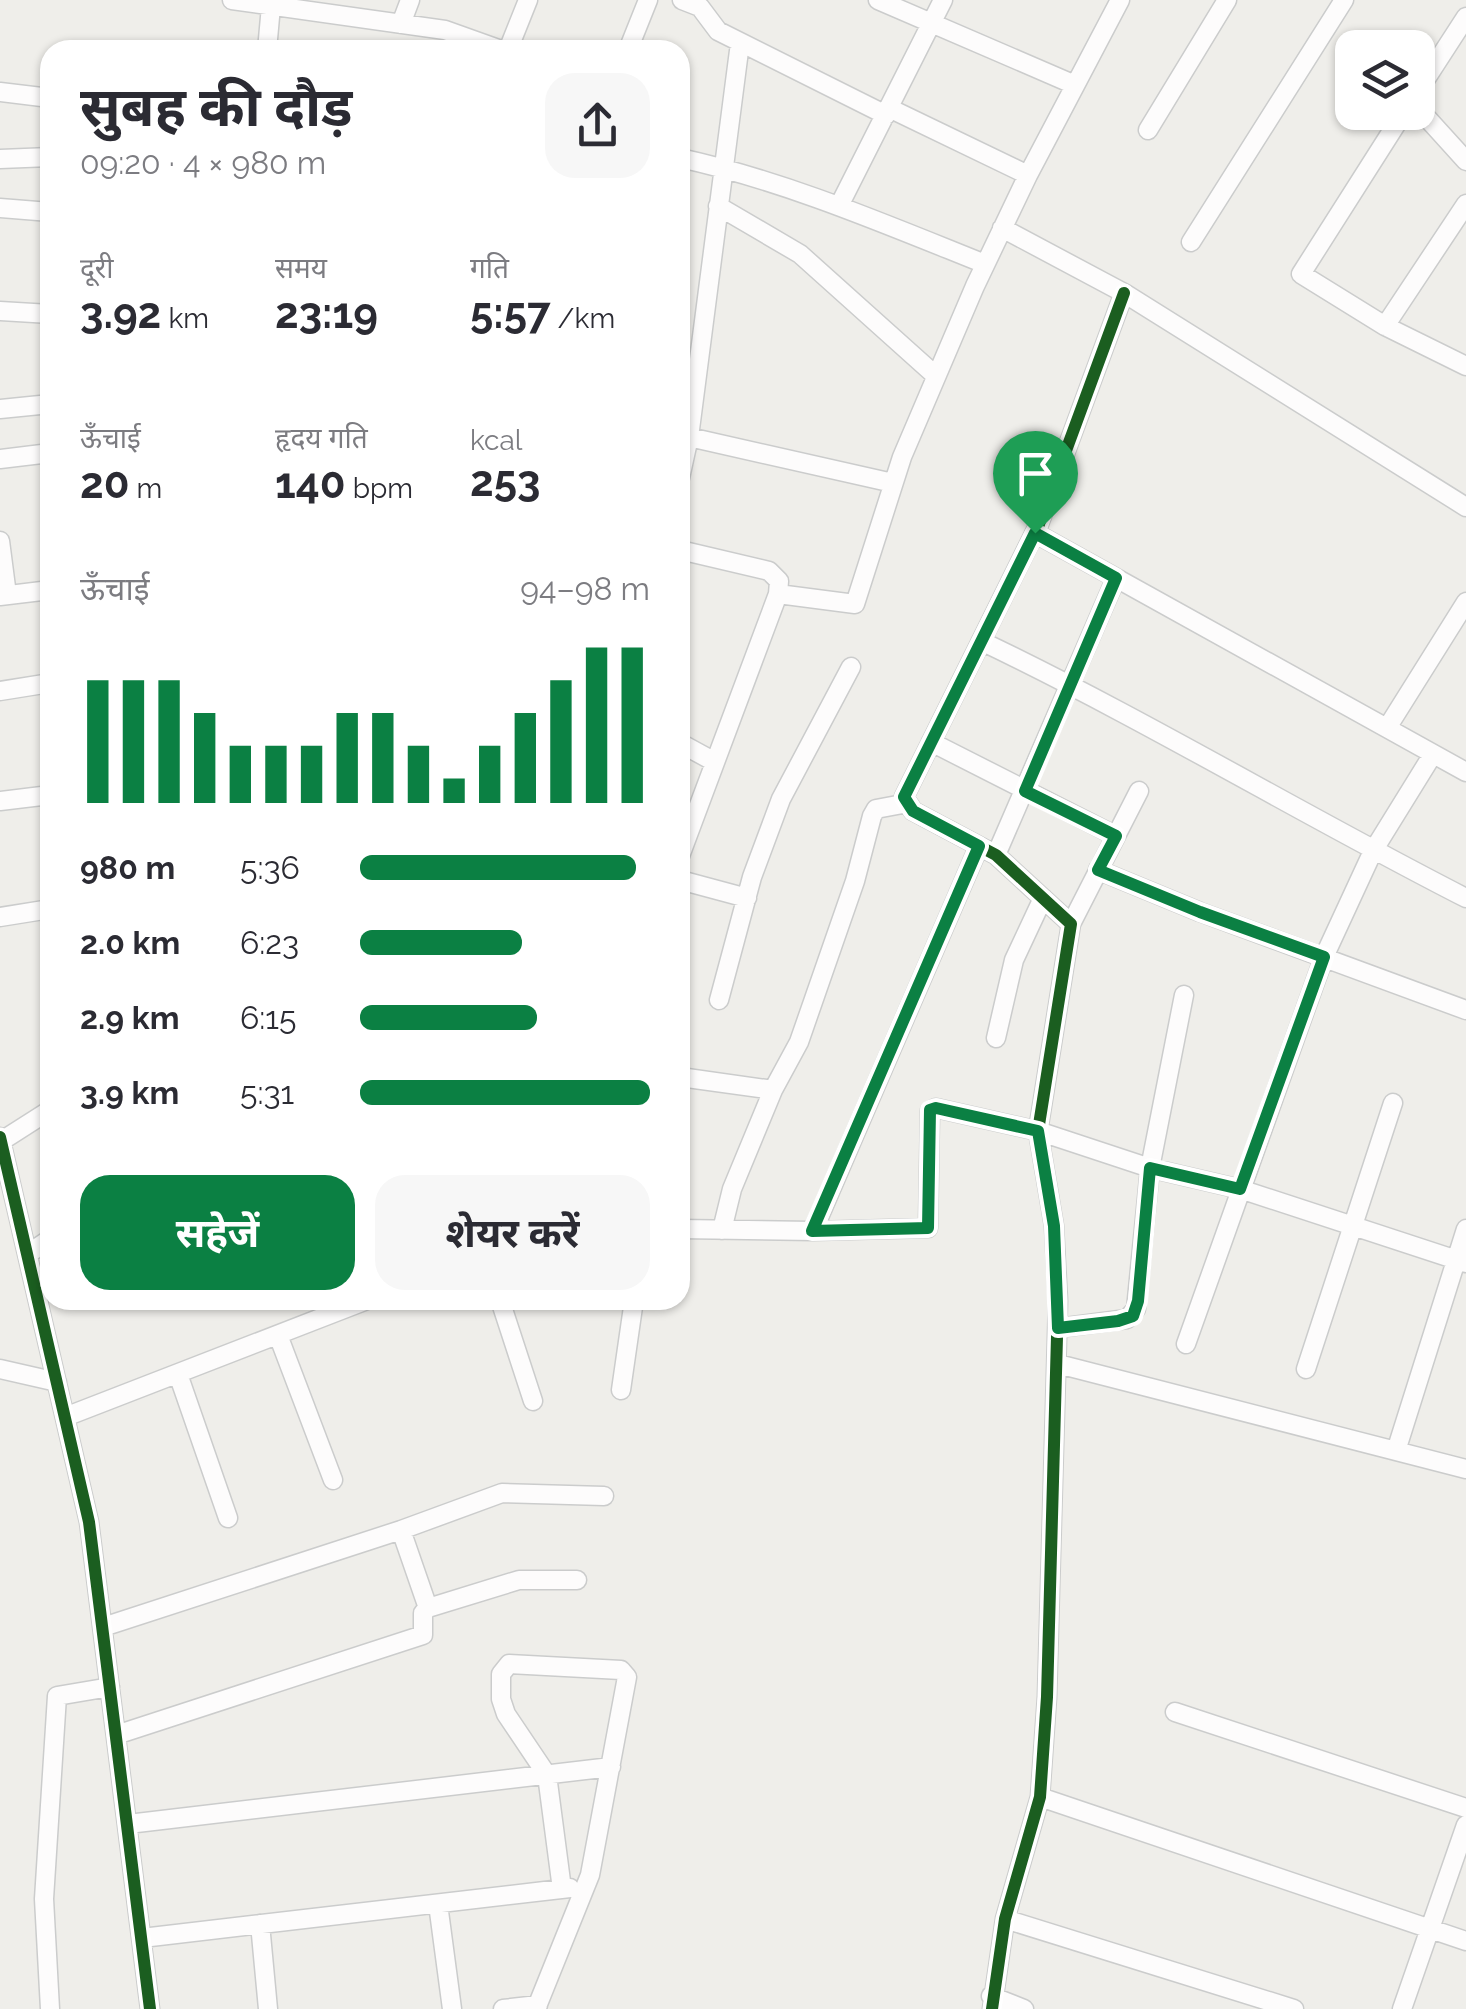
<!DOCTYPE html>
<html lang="hi">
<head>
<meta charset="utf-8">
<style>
  body { margin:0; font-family:Raleway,"Noto Sans Devanagari",sans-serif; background:#f7f7f7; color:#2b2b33; height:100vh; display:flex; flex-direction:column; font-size:38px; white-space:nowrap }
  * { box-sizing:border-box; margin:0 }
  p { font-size:32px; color:#7c7c81 }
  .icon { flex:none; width:55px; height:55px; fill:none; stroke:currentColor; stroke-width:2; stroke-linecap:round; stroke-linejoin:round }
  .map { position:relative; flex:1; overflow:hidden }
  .drawer { position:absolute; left:40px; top:40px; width:650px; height:1270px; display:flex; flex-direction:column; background:#fff; border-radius:30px; box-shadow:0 2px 8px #0004 }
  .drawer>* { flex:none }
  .controls { position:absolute; left:1335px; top:30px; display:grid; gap:20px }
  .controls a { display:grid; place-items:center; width:100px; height:100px; border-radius:20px; background:#fff; box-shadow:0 2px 8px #0004; font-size:50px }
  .pin { position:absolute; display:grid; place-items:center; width:85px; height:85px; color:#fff; margin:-102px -42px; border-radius:50% 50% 50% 0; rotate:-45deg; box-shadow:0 0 10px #0007 }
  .pin .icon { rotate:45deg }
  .round { display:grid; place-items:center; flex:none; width:105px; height:105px; border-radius:30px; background:#f7f7f7 }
  .summary { display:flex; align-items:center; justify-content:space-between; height:170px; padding:0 40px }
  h1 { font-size:55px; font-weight:700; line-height:75px }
  .metrics { display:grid; grid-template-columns:repeat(3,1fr); gap:15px; height:170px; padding:10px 40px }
  .metrics div { display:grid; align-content:center }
  .metrics b { font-size:42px; font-weight:700 }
  .metrics small { font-size:28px; font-weight:400 }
  .metrics p { font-size:28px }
  .chart { height:280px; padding:20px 40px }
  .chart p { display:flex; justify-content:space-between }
  .chart svg { width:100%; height:180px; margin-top:10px; stroke:#0b8043; stroke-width:6 }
  .primary-button { display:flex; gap:20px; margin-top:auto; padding:20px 40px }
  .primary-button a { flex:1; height:115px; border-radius:30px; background:#0b8043; color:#fff; font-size:40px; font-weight:700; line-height:115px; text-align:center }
  .primary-button a+a { background:#f7f7f7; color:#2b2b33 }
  ul { padding:0 40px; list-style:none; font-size:32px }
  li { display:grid; grid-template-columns:160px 120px 1fr; align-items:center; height:75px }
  li i { height:25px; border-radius:12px; background:#0b8043 }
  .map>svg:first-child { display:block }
</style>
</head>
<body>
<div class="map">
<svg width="1466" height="2009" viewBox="0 0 1466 2009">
  <rect width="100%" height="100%" fill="#efeeea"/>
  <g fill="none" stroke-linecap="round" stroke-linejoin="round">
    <defs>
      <path id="minor" d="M232 0 445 30 501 50
        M682 0 700 7 718 31 886 115
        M878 0 1075 85
        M401 24 410 0
        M267 50 271 6
        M508 50 528 0
        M628 50 648 0
        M1418 91 1466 17
        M0 92 50 98
        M889 108 1028 175
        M1418 108 1466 161
        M1404 112 1301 274 1385 326 1466 366
        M1148 130 1227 0
        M680 158C785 181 885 224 985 264
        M0 159 50 157
        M718 206 800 254 936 376
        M839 206 943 0
        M0 208 50 212
        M1002 228 1124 293 1466 507
        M1191 242 1344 0
        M0 311 50 314
        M1385 326 1466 204
        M0 409 50 404
        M689 437 893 483
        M0 459 50 453
        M680 478 689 437 740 43
        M1035 533 1466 772
        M0 541 7 595
        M680 550 769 571 779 581 778 594 680 856
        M778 594 855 604 902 457 975 286 1028 175 1120 0
        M0 596 50 590
        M981 641C1146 720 1303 815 1466 898
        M0 691 50 683
        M1387 728 1466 602
        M931 742 1116 836
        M680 743 713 761
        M0 801 50 795
        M996 855 1116 578
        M1098 870 1200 912 1466 1010
        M680 880 747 898
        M0 917 50 909
        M1071 924 1139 791
        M719 1000 752 877 781 799 851 667
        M996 1038 1014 960 1043 898
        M680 1077 773 1090
        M0 1137 89 1522 150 2009
        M0 1142 50 1110
        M680 1229 813 1231 928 1228 930 1111 936 1108 1038 1131 1150 1168 1240 1189 1466 1263
        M722 1230 732 1189 773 1090 799 1042 855 881 872 816 876 809 908 803
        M813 1231 979 846
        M28 1254 50 1239
        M500 1300 533 1401
        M1058 1328 1127 1319 1136 1309 1150 1168 1184 995
        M278 1335 333 1480
        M1186 1344 1324 957 1373 851 1433 754
        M1058 1364 1466 1469
        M0 1369 57 1382
        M1306 1369 1393 1103
        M178 1374 228 1518
        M621 1390 634 1300
        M65 1417 367 1300
        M1396 1451 1466 1229
        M401 1530 428 1608
        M103 1627 401 1530 502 1493 604 1496
        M1175 1712 1466 1808
        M116 1735 423 1635V1613L428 1608 519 1580H577
        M1040 1797 1466 1941
        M128 1824 611 1767
        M438 1904 452 2009
        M1005 1919 1294 2009
        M260 1924 268 2009
        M142 1938 570 1888
        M991 1996 1024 2009
        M50 2009 44 1899 57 1696 110 1687
        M503 2009 538 2005
        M536 2009 590 1875 627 1677 621 1670 509 1664 501 1674V1699L506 1714 547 1775 562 1889
        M992 2009 1005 1919 1040 1797 1047 1697 1058 1301 1054 1226 1038 1131 1071 924 996 855 913 811 904 797 1039 524 1124 293
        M1402 2009 1466 1825"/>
    </defs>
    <use href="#minor" stroke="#cbcccc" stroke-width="21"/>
    <use href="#minor" stroke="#fdfcfc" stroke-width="18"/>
    <defs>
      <path id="cycleway" d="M0 1137 89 1522 150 2009
        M992 2009 1005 1919 1040 1797 1047 1697 1058 1301 1054 1226 1038 1131 1071 924 996 855 913 811 904 797 1039 524 1124 293"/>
    </defs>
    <use href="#cycleway" stroke="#fff" stroke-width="19"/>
    <use href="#cycleway" stroke="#1b5e20" stroke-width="12"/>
  </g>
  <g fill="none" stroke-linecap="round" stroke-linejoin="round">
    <defs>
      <path id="route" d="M1035 533 1116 578 1025 791 1116 836 1098 870 1200 912 1324 957 1240 1189 1150 1168 1138 1301 1133 1316 1118 1321 1058 1328 1054 1226 1038 1131 936 1108 930 1110 928 1228 812 1231 979 846 913 811 904 797Z"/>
    </defs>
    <use href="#route" stroke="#fff" stroke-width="20"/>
    <use href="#route" stroke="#0b8043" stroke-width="12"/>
  </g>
</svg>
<div class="controls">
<a><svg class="icon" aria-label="layers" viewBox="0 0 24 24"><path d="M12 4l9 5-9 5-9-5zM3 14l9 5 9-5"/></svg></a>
</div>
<div class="pin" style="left:1035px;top:533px;background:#1e9e55"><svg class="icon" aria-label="arrive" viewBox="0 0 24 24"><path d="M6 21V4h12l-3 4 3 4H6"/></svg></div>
<section class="drawer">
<div class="summary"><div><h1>सुबह की दौड़</h1><p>09:20 · 4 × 980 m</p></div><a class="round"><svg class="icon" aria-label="share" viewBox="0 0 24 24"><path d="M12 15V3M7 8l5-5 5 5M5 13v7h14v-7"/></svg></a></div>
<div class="metrics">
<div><p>दूरी</p><b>3.92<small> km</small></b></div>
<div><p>समय</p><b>23:19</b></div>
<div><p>गति</p><b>5:57<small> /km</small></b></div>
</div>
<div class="metrics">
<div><p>ऊँचाई</p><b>20<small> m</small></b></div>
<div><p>हृदय गति</p><b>140<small> bpm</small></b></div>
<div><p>kcal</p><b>253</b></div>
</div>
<div class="chart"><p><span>ऊँचाई</span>94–98 m</p>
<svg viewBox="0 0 160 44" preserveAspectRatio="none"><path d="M5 44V14M15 44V14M25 44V14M35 44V22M45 44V30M55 44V30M65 44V30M75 44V22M85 44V22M95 44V30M105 44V38M115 44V30M125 44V22M135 44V14M145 44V6M155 44V6"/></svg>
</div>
<ul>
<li><b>980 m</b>5:36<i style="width:95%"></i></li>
<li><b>2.0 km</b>6:23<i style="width:56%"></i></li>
<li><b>2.9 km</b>6:15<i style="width:61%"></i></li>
<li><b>3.9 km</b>5:31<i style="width:100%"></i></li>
</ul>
<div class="primary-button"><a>सहेजें</a><a>शेयर करें</a></div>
</section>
</div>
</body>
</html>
